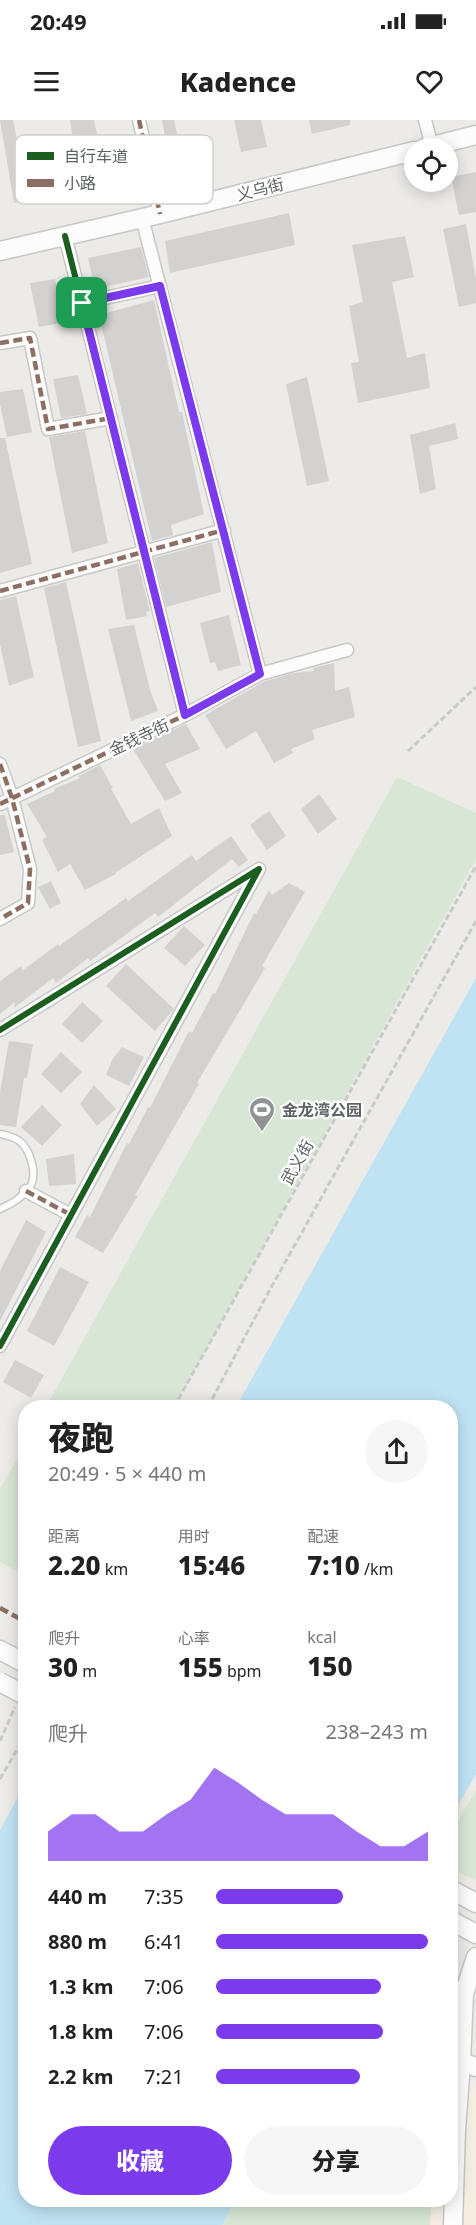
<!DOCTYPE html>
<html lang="zh">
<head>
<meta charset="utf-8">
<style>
  body { margin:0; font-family:"Noto Sans","Noto Sans SC",sans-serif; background:#f6f6f6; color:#222; height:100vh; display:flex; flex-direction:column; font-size:22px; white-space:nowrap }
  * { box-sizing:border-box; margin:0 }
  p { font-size:20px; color:#767676 }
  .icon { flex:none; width:33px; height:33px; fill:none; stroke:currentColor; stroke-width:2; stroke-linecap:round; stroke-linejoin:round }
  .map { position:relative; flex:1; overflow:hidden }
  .drawer { position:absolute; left:18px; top:1280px; width:440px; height:807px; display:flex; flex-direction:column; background:#fff; border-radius:24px; box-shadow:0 3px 15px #0003 }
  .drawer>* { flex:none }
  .fabs { position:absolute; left:404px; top:18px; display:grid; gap:12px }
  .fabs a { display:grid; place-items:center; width:54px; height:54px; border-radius:50%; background:#fff; box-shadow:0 3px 15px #0003; font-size:30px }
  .pin { position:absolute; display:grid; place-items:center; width:51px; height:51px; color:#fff; margin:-26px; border-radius:12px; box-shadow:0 3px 9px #0006 }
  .round { display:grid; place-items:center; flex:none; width:63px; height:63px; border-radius:32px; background:#f6f6f6 }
  .summary { display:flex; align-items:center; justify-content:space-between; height:102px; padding:0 30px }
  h1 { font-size:33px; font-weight:800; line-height:45px }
  .stats { display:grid; grid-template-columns:repeat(3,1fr); gap:9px; height:102px; padding:6px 30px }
  .stats div { display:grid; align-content:center }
  .stats b { font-size:26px; font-weight:800 }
  .stats small { font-size:16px; font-weight:400 }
  .stats p { font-size:16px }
  .chart { height:168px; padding:12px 30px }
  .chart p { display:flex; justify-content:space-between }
  .chart svg { width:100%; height:108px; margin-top:6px; fill:#7c3aed; opacity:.7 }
  .action { display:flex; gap:12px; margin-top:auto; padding:12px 30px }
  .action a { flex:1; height:69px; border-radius:36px; background:#7c3aed; color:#fff; font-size:24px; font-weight:800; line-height:69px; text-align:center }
  .action a+a { background:#f6f6f6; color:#222 }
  ul { padding:0 30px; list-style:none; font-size:20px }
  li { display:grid; grid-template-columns:96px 72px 1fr; align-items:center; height:45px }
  li i { height:15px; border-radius:8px; background:#7c3aed }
  .status { display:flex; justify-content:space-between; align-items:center; height:42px; padding:0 30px; background:#fff; direction:ltr }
  .status svg { height:16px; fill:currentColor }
  header { display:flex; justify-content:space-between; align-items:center; height:78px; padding:0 30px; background:#fff; font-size:27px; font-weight:800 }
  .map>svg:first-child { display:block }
</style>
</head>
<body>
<div class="status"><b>20:49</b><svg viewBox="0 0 49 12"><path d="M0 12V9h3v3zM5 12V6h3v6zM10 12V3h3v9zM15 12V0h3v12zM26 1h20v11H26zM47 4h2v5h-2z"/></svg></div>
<header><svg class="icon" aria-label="menu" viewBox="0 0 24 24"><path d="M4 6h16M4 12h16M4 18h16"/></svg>Kadence<svg class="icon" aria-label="heart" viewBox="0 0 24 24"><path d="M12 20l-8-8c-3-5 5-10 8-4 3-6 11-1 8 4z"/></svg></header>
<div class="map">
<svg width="476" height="2105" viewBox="0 0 476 2105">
  <rect width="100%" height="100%" fill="#ecebe8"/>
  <path fill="#f4eee2" d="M450 1955 476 1966V2105H430L431 2079H450Z"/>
  <path fill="#d8e7d5" d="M397 657 476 693V739L174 1287H46Z
    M25 1324V1455L0 1442V1369Z
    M476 1670V1760L450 1749V1714Z
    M237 2079H431L430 2105H222Z"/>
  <path fill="#c0e3f3" d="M476 858V1654L450 1699V1287H236Z
    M25 1664 26 2079H237L222 2105H0V1710Z"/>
  <path fill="#d3d2d1" d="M0 0H13L18 25 29 23 40 77 14 83Z
    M70 0H94L108 68 82 73Z
    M162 0H174L185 52 161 58 153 20 165 17Z
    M234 0H261L267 27 241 32Z
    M309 0H350V5L312 14Z
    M476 52V92L459 95 451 57Z
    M289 93 295 125 170 153 165 121Z
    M466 104 476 159V183L459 187 443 109Z
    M405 116 414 157 392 162 407 238 425 233 430 268 358 283 351 243 359 242 349 186 363 182 352 125Z
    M141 127 149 157 95 169 88 138Z
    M55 159 65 202 39 207 30 163Z
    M154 180 179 292H182L204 394 171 405 173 415 152 421 99 195Z
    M78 255 87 294 61 298 53 259Z
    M307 257 329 361 307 366 286 264Z
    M23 269 32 312 7 317 0 284V272Z
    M455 303 458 319 429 326 436 369 420 374 410 315Z
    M85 311 108 423 72 433 49 317Z
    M0 318H5L32 444 0 453Z
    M212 422 221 472 166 487 154 438Z
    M138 443 150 491 146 492 147 496 126 500 117 449Z
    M66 462 101 621 78 627 44 468Z
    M16 476 34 557 9 566 0 524V480Z
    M229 495 241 545 218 551 215 542 210 543 200 503Z
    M134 505 150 570 158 591 131 601 108 509Z
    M334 543 335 571 349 567 355 597 312 610 315 619 291 629 293 633 274 643 256 611 226 629 205 595 263 562 293 553 314 551 313 548Z
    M186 604 200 629 165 644 182 673 165 681 133 629Z
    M100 645 113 668 111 669 131 704 159 688 172 716 115 753 116 754 85 770 70 744 58 752 42 720 47 717 27 684 55 671 54 669 80 658 78 656Z
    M319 674 337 699 318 714 301 689Z
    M269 691 286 716 267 730 250 705Z
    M0 695H5L14 732 0 735Z
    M231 716 248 740 239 747 232 739 158 797 155 793 90 841 88 838 56 863 53 858 14 888 15 882 0 894V861L21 846 23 850 58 824 59 826 126 778 128 781 192 735 196 741Z
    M51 761 61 783 50 789 38 767Z
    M289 763 305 772 262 846 265 848 197 963 199 964 135 1075 138 1076 103 1133 75 1117 87 1095 90 1097 127 1023 129 1024 148 987 150 988 189 911 192 913 213 873 215 874 254 793 256 794 269 770 272 775Z
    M184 806 205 825 185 846 164 828Z
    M126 844 174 889 155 911 106 866Z
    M82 882 103 901 82 923 62 904Z
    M9 921 33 924 27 958H24L16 1007 0 1005V972Z
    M122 927 144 937 129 966 106 955 112 940Z
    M61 932 82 952 61 973 41 954Z
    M94 965 116 989 97 1006 80 984Z
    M42 985 62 1005 42 1026 21 1007Z
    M74 1034 76 1064 49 1066 46 1039Z
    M26 1100 46 1112 0 1201V1151Z
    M60 1147 89 1162 54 1226 27 1211Z
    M15 1240 44 1255 31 1278 3 1262Z"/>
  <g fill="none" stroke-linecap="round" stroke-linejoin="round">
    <defs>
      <path id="lane" d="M0 1014C5 1015 13 1017 18 1020 30 1028 38 1054 30 1067 22 1078 12 1084 0 1089"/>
      <path id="street" d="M139 0 160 94
        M425 0 432 27
        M142 98 260 554
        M65 116 185 595
        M82 183 160 166
        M0 223 30 218 48 309 111 298
        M0 471 224 410
        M0 644 12 678 30 749 28 783 0 799
        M0 684 185 595 260 554 347 530
        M0 910 259 749 0 1226
        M26 1071 71 1095"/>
      <path id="secondary" d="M425 28 476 15
        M0 131 160 94 414 31
        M0 1530 26 1544
        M450 1769 476 1783
        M450 1800 476 1814
        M476 1837 464 1874 461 1942 476 1947
        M453 2105 456 2010 461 1942"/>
    </defs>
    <use href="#lane" stroke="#c7c8c7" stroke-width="9"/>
    <use href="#street" stroke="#c7c8c7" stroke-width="15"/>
    <use href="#secondary" stroke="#c6c8c7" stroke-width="21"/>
    <path stroke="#c7cbc9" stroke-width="3" stroke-dasharray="6 3" stroke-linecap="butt" d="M408 631 476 567
      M174 1287 476 746
      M208 1287 268 1173 476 801
      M0 1621 15 1587
      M0 1659 26 1614"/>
    <use href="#lane" stroke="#fcfcfc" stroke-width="6"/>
    <use href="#street" stroke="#fcfcfc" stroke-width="12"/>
    <use href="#secondary" stroke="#fcfcfc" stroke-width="18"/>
    <defs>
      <path id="secondary-bridge" d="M0 1562 26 1576"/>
    </defs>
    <use href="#secondary-bridge" stroke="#c6c8c7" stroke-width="21" stroke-linecap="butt"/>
    <use href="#secondary-bridge" stroke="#fcfcfc" stroke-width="18"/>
    <path stroke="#8d6e63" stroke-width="4.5" stroke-dasharray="9 4.5" stroke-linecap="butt" d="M139 0 160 94
      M82 183 160 166
      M0 223 30 218 48 309 111 298
      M0 471 224 410
      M0 644 12 678 30 749 28 783 0 799
      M0 684 185 595
      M26 1071 71 1095
      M0 1488 26 1502"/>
    <defs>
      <path id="cycleway" d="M65 116 185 595
        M0 910 259 749 0 1226"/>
    </defs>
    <use href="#cycleway" stroke="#fff" stroke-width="10"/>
    <use href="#cycleway" stroke="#1b5e20" stroke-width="6"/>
  </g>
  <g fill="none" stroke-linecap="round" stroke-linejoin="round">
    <defs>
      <path id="route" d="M160 166 260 554 185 595 82 183Z"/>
    </defs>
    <use href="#route" stroke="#fff" stroke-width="12"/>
    <use href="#route" stroke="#7c3aed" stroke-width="8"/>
  </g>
  <defs>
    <symbol id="stadium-pin" viewBox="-11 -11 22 30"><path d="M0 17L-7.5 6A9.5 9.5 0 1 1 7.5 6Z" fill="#909293" stroke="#fff"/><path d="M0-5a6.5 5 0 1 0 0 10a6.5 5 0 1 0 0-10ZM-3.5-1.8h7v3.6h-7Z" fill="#fff"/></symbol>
  </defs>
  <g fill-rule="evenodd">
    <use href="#stadium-pin" x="247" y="975" width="30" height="40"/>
  </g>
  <g text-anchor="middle" stroke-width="4.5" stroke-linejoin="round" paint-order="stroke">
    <g font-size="16" fill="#5e6265" stroke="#fff">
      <text transform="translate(260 69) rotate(-14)" y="6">义乌街</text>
      <text transform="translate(139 617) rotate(-25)" y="6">金钱寺街</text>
      <text transform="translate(297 1042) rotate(-61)" y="6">武义街</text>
    </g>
    <g font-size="16" font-weight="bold" fill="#5e6265" stroke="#fff" text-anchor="start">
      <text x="282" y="996">金龙湾公园</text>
    </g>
  </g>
  <rect x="15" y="15" width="198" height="69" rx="9" fill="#fff" stroke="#cfd0d1" stroke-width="1.5"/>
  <rect x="27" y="32" width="27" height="8" fill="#1b5e20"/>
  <rect x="27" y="59" width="27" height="8" fill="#8d6e63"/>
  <g font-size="16" fill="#5e6265">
    <text x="64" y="42">自行车道</text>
    <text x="64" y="69">小路</text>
  </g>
</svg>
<div class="fabs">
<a><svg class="icon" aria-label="locate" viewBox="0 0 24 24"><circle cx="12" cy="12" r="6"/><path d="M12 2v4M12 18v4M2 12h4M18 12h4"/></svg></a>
</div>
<div class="pin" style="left:82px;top:183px;background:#1e9e55"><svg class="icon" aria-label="arrive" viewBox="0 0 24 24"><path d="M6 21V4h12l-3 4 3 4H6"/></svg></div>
<section class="drawer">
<div class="summary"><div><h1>夜跑</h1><p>20:49 · 5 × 440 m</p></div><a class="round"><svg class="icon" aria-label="share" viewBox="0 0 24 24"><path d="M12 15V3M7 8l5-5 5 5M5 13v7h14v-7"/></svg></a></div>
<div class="stats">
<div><p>距离</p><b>2.20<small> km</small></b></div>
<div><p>用时</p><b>15:46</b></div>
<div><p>配速</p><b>7:10<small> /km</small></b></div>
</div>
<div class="stats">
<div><p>爬升</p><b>30<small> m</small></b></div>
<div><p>心率</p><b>155<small> bpm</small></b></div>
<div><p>kcal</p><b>150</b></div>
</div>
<div class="chart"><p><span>爬升</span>238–243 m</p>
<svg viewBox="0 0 160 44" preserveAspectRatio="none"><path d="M0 44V32L10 25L20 25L30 32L40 32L50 25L60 19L70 6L80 12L90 19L100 25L110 25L120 25L130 32L140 38L150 38L160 32V44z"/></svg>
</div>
<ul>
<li><b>440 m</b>7:35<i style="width:60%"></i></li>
<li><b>880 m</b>6:41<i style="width:100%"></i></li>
<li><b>1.3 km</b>7:06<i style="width:78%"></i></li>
<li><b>1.8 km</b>7:06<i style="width:79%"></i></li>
<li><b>2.2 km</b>7:21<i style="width:68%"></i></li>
</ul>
<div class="action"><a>收藏</a><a>分享</a></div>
</section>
</div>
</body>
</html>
